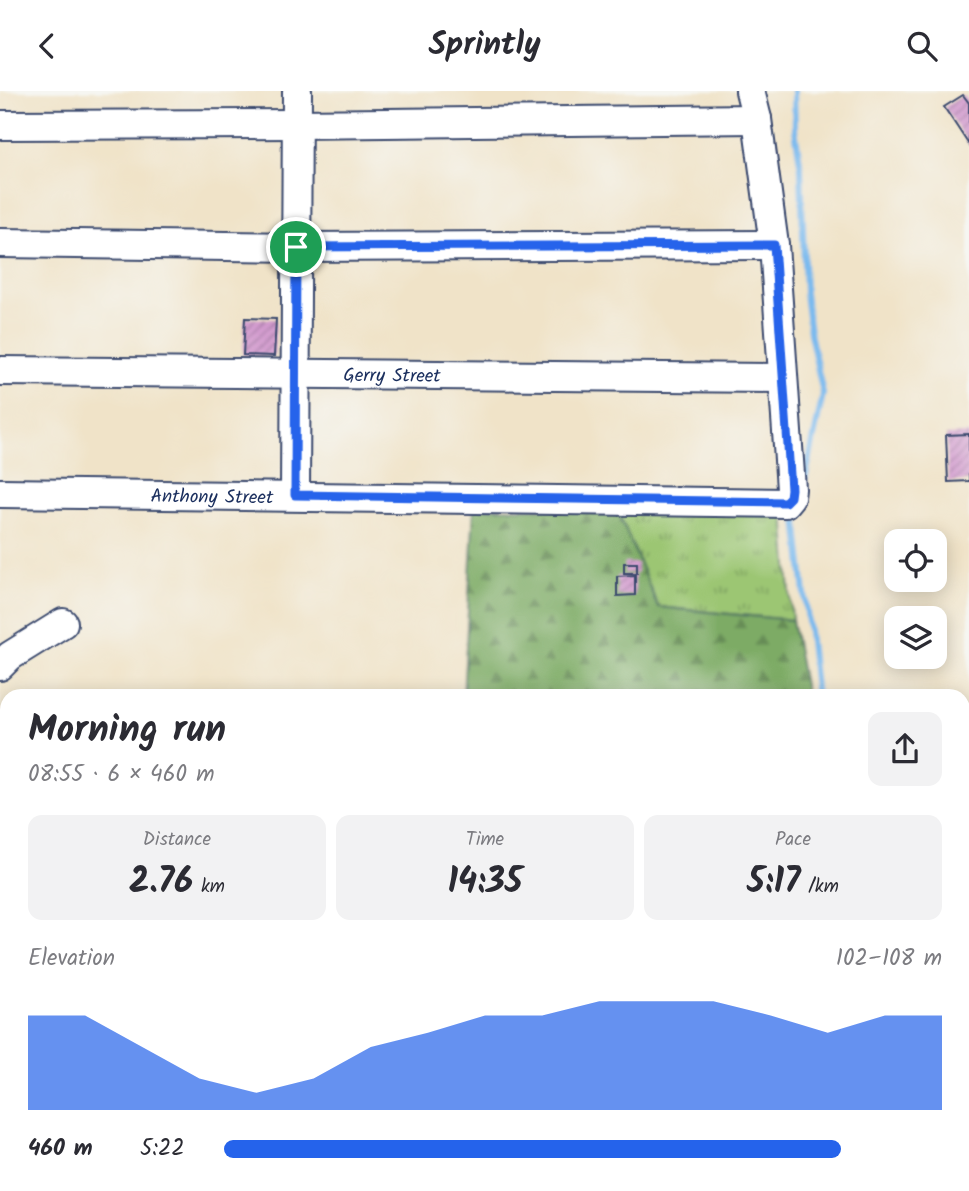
<!DOCTYPE html>
<html lang="en">
<head>
<meta charset="utf-8">
<style>
  body { margin:0; font-family:Kalam,sans-serif; background:#f2f2f3; color:#2b2b33; height:100vh; display:flex; flex-direction:column; font-size:26px; white-space:nowrap }
  * { box-sizing:border-box; margin:0 }
  p { font-size:23px; color:#7c7c81 }
  .icon { flex:none; width:38px; height:38px; fill:none; stroke:currentColor; stroke-width:2; stroke-linecap:round; stroke-linejoin:round }
  .map { position:relative; flex:1; overflow:hidden }
  .details { position:absolute; left:0px; top:598px; width:970px; height:502px; display:flex; flex-direction:column; background:#fff; border-radius:21px 21px 0 0; box-shadow:0 4px 18px #0003 }
  .details>* { flex:none }
  .buttons { position:absolute; left:884px; top:438px; display:grid; gap:14px }
  .buttons a { display:grid; place-items:center; width:63px; height:63px; border-radius:14px; background:#fff; box-shadow:0 4px 18px #0003; font-size:35px }
  .pin { position:absolute; display:grid; place-items:center; width:60px; height:60px; color:#fff; margin:-30px; border:4px solid #fff; border-radius:50%; box-shadow:0 2px 7px #0007 }
  .round { display:grid; place-items:center; flex:none; width:74px; height:74px; border-radius:14px; background:#f2f2f3 }
  .overview { display:flex; align-items:center; justify-content:space-between; height:119px; padding:0 28px }
  h1 { font-size:38px; font-weight:700; line-height:52px }
  .metrics { display:grid; grid-template-columns:repeat(3,1fr); gap:10px; height:119px; padding:7px 28px }
  .metrics div { display:grid; align-content:center; border-radius:14px; background:#f2f2f3; text-align:center }
  .metrics b { font-size:35px; font-weight:700 }
  .metrics small { font-size:19px; font-weight:400 }
  .metrics p { font-size:19px }
  .chart { height:196px; padding:14px 28px }
  .chart p { display:flex; justify-content:space-between }
  .chart svg { width:100%; height:126px; margin-top:7px; fill:#2563eb; opacity:.7 }
  ul { padding:0 28px; list-style:none; font-size:23px }
  li { display:grid; grid-template-columns:112px 84px 1fr; align-items:center; height:52px }
  li i { height:18px; border-radius:9px; background:#2563eb }
  header { display:flex; justify-content:space-between; align-items:center; height:91px; padding:0 28px; background:#fff; font-size:32px; font-weight:700 }
  .map>svg:first-child { display:block }
</style>
</head>
<body>
<header><svg class="icon" aria-label="back" viewBox="0 0 24 24"><path d="M15 5l-7 7 7 7"/></svg>Sprintly<svg class="icon" aria-label="search" viewBox="0 0 24 24"><circle cx="10" cy="10" r="6"/><path d="M15 15l6 6"/></svg></header>
<div class="map">
<svg width="969" height="1100" viewBox="0 0 969 1100">
  <defs>
    <pattern id="grass-tufts" width="24" height="20" patternUnits="userSpaceOnUse" patternTransform="scale(1.75)"><rect width="24" height="20" fill="#9cc673"/><path d="M3 7l-1-3M5 7V3M7 7l1-3M15 17l-1-3M17 17v-4M19 17l1-3" fill="none" stroke="#7ea162"/></pattern>
    <pattern id="forest-firs" width="22" height="20" patternUnits="userSpaceOnUse" patternTransform="scale(1.75)"><rect width="22" height="20" fill="#7dab65"/><path d="M5 1l3.5 6h-7zM16 11l3.5 6h-7z" fill="#668c56"/></pattern>
    <pattern id="building-hatch" width="6" height="6" patternUnits="userSpaceOnUse" patternTransform="scale(1.75)"><rect width="6" height="6" fill="#d299cd"/><path d="M-1 1l2-2M0 6l6-6M5 7l2-2" fill="none" stroke="#aa7daa"/></pattern>
  </defs>
  <rect width="100%" height="100%" fill="#f6f6f2"/>
  <filter id="ink" filterUnits="userSpaceOnUse"><feTurbulence type="fractalNoise" baseFrequency=".0143" numOctaves="2"/><feDisplacementMap in="SourceGraphic" scale="14" xChannelSelector="R" yChannelSelector="G"/><feConvolveMatrix kernelMatrix="1 2 1 2 8 2 1 2 1" color-interpolation-filters="sRGB"/></filter>
  <filter id="wash" filterUnits="userSpaceOnUse"><feTurbulence type="fractalNoise" baseFrequency=".00686" numOctaves="4" result="noise"/><feDisplacementMap in="SourceGraphic" scale="28" xChannelSelector="R" yChannelSelector="G"/><feGaussianBlur stdDeviation="1.57" result="paint"/><feColorMatrix in="noise" values="0 0 0 0 0 0 0 0 0 0 0 0 0 0 0 0 0 1.4 0 .05"/><feComposite in="paint" operator="in"/></filter>
  <g filter="url(#wash)">
    <rect width="100%" height="100%" fill="#f0e3c8"/>
    <path fill="url(#grass-tufts)" stroke="#5c7a68" stroke-width="2" d="M617 418 784 420 792 529 658 516Z"/>
    <path fill="url(#forest-firs)" stroke="#4c6d62" stroke-width="2" d="M474 417 617 418 658 516 792 529 806 605 463 606Z"/>
    <g fill="none" stroke-linecap="round" stroke-linejoin="round">
      <path stroke="#7abaee" stroke-width="6" d="M794 0 795 38 801 78 805 202 810 242 823 303 803 399
        M801 409 797 428 816 606
        M952 1094 953 1100"/>
    </g>
    <g id="blocks">
      <path fill="url(#building-hatch)" d="M963 4 969 12V54L944 16Z
        M245 227 276 228 274 265 243 264Z
        M969 343V390L948 391 946 344Z
        M624 472H637V482H624Z
        M635 484V504L617 505V485Z
        M0 948 7 949V974L0 973Z
        M0 1008 7 1010V1027L1 1048Z
        M216 1094 248 1098V1100H215Z
        M516 1094H538V1100H515Z
        M541 1094H559V1100H540Z
        M730 1094H745L742 1100H728Z
        M748 1094H755L766 1097 765 1100H746Z
        M834 1094H842V1100H834Z
        M849 1094H862V1099H849Z
        M926 1094H933V1100H926Z"/>
    </g>
  </g>
  <g filter="url(#ink)">
    <use href="#blocks" fill-opacity="0" stroke="#3b4a6e" stroke-width="2"/>
    <g fill="none" stroke-linecap="round" stroke-linejoin="round">
      <defs>
        <g id="minor">
          <path d="M0 34 297 33 757 28"/>
          <path d="M0 152 296 156 774 154"/>
          <path id="s1" d="M0 280 783 287"/>
          <path id="s2" d="M0 402 785 412 790 406 791 398 774 154 757 28 750 0"/>
          <path d="M295 404 297 0"/>
          <path d="M0 575 10 565 63 532"/>
          <path d="M0 981 7 982"/>
          <path d="M115 1094V1100"/>
          <path d="M657 1094V1100"/>
          <path d="M792 1094 802 1100"/>
          <path d="M1 1100 7 1082"/>
          <path d="M490 1100 491 1094"/>
        </g>
      </defs>
      <use href="#minor" stroke="#3b4a6e" stroke-width="32"/>
      <use href="#minor" stroke="#fff" stroke-width="28"/>
    </g>
  </g>
  <g fill="none" stroke-linecap="round" stroke-linejoin="round" filter="url(#ink)">
    <defs>
      <path id="route" d="M774 154 791 398 790 406 785 411 295 404 296 156Z"/>
    </defs>
    <use href="#route" stroke="#fff" stroke-width="14"/>
    <use href="#route" stroke="#2563eb" stroke-width="9"/>
  </g>
  <g text-anchor="middle" stroke-width="6" stroke-linejoin="round" paint-order="stroke">
    <g font-size="19" fill="#1b2f5e" stroke="#f6f6f2">
      <text dy="7" stroke="none"><textPath href="#s1" startOffset="392">Gerry Street</textPath></text>
      <text dy="7" stroke="none"><textPath href="#s2" startOffset="212">Anthony Street</textPath></text>
    </g>
  </g>
</svg>
<div class="buttons">
<a><svg class="icon" aria-label="locate" viewBox="0 0 24 24"><circle cx="12" cy="12" r="6"/><path d="M12 2v4M12 18v4M2 12h4M18 12h4"/></svg></a>
<a><svg class="icon" aria-label="layers" viewBox="0 0 24 24"><path d="M12 4l9 5-9 5-9-5zM3 14l9 5 9-5"/></svg></a>
</div>
<div class="pin" style="left:296px;top:156px;background:#1e9e55"><svg class="icon" aria-label="arrive" viewBox="0 0 24 24"><path d="M6 21V4h12l-3 4 3 4H6"/></svg></div>
<section class="details">
<div class="overview"><div><h1>Morning run</h1><p>08:55 · 6 × 460 m</p></div><a class="round"><svg class="icon" aria-label="share" viewBox="0 0 24 24"><path d="M12 15V3M7 8l5-5 5 5M5 13v7h14v-7"/></svg></a></div>
<div class="metrics">
<div><p>Distance</p><b>2.76<small> km</small></b></div>
<div><p>Time</p><b>14:35</b></div>
<div><p>Pace</p><b>5:17<small> /km</small></b></div>
</div>
<div class="chart"><p><span>Elevation</span>102–108 m</p>
<svg viewBox="0 0 160 44" preserveAspectRatio="none"><path d="M0 44V11L10 11L20 22L30 33L40 38L50 33L60 22L70 17L80 11L90 11L100 6L110 6L120 6L130 11L140 17L150 11L160 11V44z"/></svg>
</div>
<ul>
<li><b>460 m</b>5:22<i style="width:86%"></i></li>
</ul>
</section>
</div>
</body>
</html>
